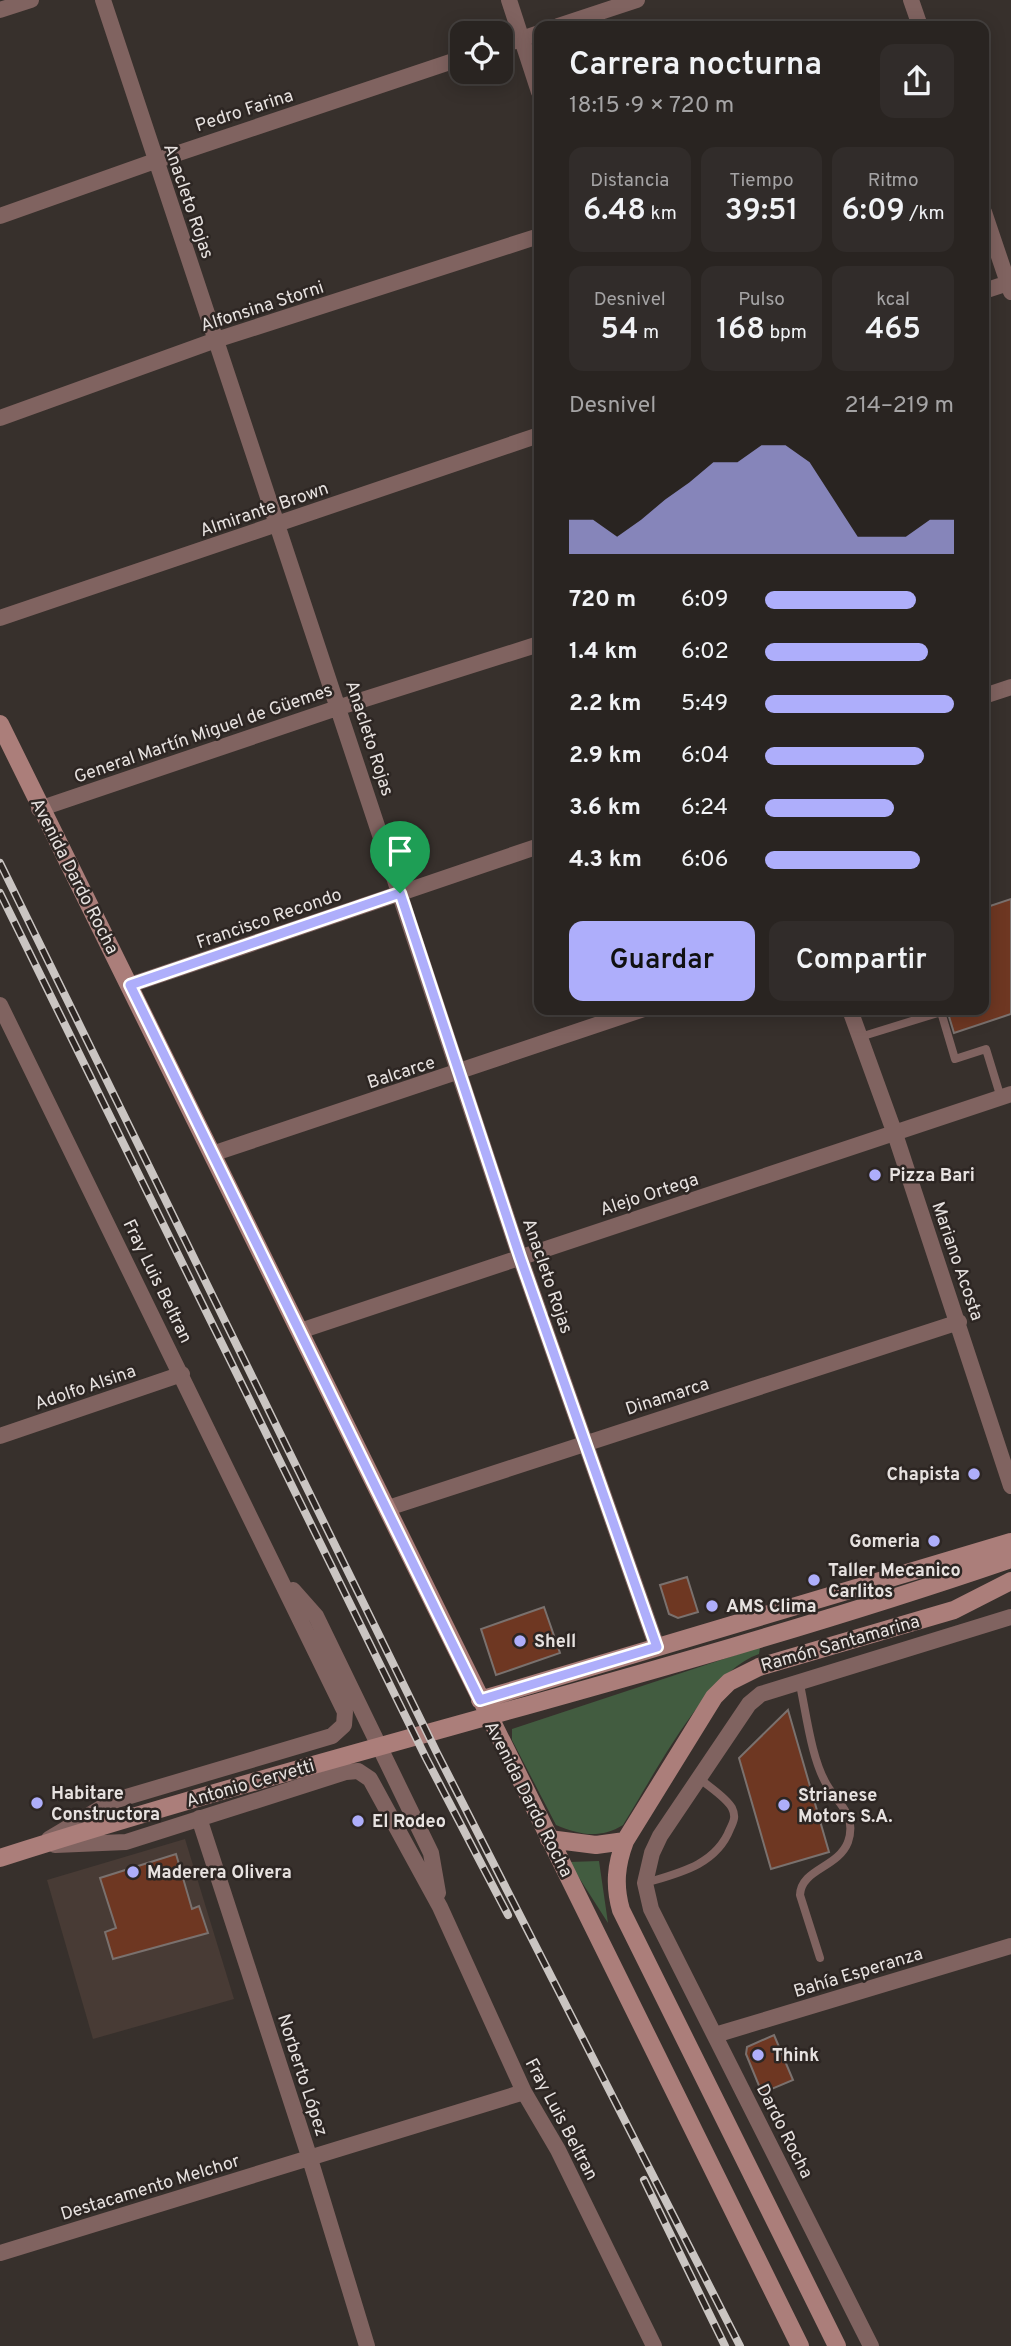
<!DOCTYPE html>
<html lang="es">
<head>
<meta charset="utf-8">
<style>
  body { margin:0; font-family:Overpass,sans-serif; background:#312c2a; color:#f1f3f6; height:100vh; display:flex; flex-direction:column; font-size:26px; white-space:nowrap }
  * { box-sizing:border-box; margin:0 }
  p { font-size:23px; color:#a5a4a5 }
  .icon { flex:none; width:38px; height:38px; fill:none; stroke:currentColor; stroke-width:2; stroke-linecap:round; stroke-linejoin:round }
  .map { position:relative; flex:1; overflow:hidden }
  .sheet { position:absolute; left:534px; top:21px; width:455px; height:994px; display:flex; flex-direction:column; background:#292421; border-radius:14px; box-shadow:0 4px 18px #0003,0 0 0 2px #45413f }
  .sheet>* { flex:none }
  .controls { position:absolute; left:450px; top:21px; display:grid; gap:14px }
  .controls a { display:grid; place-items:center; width:63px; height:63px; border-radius:14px; background:#292421; box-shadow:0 4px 18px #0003,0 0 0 2px #45413f; font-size:35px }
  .pin { position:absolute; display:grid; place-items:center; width:60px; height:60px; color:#fff; margin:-72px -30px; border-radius:50% 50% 50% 0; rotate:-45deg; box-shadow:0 0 7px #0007 }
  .pin .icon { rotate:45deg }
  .round { display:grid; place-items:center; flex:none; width:74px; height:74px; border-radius:14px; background:#312c2a }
  .summary { display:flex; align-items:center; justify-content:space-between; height:119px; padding:0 35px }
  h1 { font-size:32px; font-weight:600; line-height:52px }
  .metrics { display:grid; grid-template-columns:repeat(3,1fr); gap:10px; height:119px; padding:7px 35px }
  .metrics div { display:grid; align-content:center; border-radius:14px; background:#312c2a; text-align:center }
  .metrics b { font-size:30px; font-weight:600 }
  .metrics small { font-size:19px; font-weight:400 }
  .metrics p { font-size:19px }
  .chart { height:196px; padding:14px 35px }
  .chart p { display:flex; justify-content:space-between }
  .chart svg { width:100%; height:126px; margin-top:7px; fill:#aeaefb; opacity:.7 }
  .action { display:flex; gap:14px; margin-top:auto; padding:14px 35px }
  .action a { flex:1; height:80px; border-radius:14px; background:#aeaefb; color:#111; font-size:28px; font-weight:600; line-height:80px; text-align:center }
  .action a+a { background:#312c2a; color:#f1f3f6 }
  ul { padding:0 35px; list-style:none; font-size:23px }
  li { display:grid; grid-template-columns:112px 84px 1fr; align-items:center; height:52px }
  li i { height:18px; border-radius:9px; background:#aeaefb }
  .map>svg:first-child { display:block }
</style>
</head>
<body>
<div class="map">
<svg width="1011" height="2346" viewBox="0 0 1011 2346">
  <rect width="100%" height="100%" fill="#37302c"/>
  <path fill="#483b35" d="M185 1839 234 1999 93 2039 47 1880Z"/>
  <path fill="#425c40" d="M760 1647 759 1654C706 1672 653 1777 623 1825 600 1839 580 1835 556 1825L512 1740V1729Z
    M599 1861 608 1923 569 1862Z"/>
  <path fill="#6e3722" stroke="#7a716e" stroke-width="2" d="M1011 899V1014L954 1033 947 1010H984V908Z
    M687 1577 698 1612 678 1618 669 1614 660 1585Z
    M544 1607 560 1653 496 1675 481 1629Z
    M788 1710 829 1852 771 1869 739 1758Z
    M176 1854 192 1909 199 1906 208 1933 113 1959 105 1932 116 1928 100 1878Z
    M774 2035 793 2080 762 2093 746 2054 747 2047Z"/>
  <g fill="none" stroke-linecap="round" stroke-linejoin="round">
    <path stroke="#806360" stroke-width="8" d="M860 1037 941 1012 955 1059 986 1049 1001 1098
      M799 1680C806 1711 811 1759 827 1785 839 1805 857 1815 848 1842 838 1868 801 1869 800 1895L820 1958
      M645 1883C679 1873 716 1865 730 1829 734 1821 736 1816 732 1808 726 1797 709 1787 699 1778"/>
    <path stroke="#806360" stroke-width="16" d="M103 0 520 1257 657 1647
      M509 0 539 92
      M911 0 920 26
      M0 10 31 0
      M558 26 637 0
      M500 46 539 33
      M984 212 1011 292
      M0 216 155 161 462 58
      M984 291 1011 282
      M0 418 216 340 539 236
      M0 618 539 435
      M984 696 1011 687
      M39 809 340 707 539 644
      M130 985 539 846
      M0 1005 345 1712 344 1725 332 1736 113 1801 49 1839
      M850 1010 895 1134 1011 1486
      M212 1154 641 1010
      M300 1331 1011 1094
      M0 1436 182 1374
      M388 1508 959 1322
      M293 1590 316 1616 431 1853 438 1893
      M199 1818 310 2159 367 2346
      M55 1845 126 1842 346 1772 358 1771 370 1779 440 1907 524 2092 558 2150 654 2346
      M715 2035 1011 1946
      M0 2253 524 2092
      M871 2346 651 1909 645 1883 652 1853 660 1836 749 1704 761 1694 1011 1617"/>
    <path stroke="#ab7e7a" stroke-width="18" d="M0 724 800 2346
      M480 1700 1011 1542
      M549 1839 596 1845 625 1841
      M0 1858C335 1751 679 1673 1011 1559
      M837 2346 621 1910C614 1885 616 1865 625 1841L714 1697 729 1682 759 1667 954 1610 1011 1581"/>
    <defs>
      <path id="rail" d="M0 863 437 1753 740 2346
        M0 893 426 1758 508 1915
        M644 2180 725 2346"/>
    </defs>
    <use href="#rail" stroke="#cac5c2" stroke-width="8"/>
    <use href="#rail" stroke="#2d2623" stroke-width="5" stroke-dasharray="16" stroke-linecap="butt"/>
  </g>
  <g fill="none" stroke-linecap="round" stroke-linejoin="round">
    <defs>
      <path id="route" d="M400 893 520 1257 657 1647 480 1700 130 985Z"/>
    </defs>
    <use href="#route" stroke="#fff" stroke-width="14"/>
    <use href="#route" stroke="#aeaefb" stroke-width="9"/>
  </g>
  <g fill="#aeaefb" stroke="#2d2623" stroke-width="2.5">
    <circle cx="875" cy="1175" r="7"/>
    <circle cx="974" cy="1474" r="7"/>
    <circle cx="934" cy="1541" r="7"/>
    <circle cx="814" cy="1580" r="7"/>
    <circle cx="712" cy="1606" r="7"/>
    <circle cx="520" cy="1641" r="7"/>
    <circle cx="37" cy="1803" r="7"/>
    <circle cx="784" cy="1805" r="7"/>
    <circle cx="358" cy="1821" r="7"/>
    <circle cx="133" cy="1872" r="7"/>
    <circle cx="758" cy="2055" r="7"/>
  </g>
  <g text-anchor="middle" stroke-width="5" stroke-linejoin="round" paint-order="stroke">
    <g font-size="18" fill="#e7e2e0" stroke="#2d2623">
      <text transform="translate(244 110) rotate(-18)" y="6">Pedro Farina</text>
      <text transform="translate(189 201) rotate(71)" y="6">Anacleto Rojas</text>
      <text transform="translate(262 306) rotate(-18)" y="6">Alfonsina Storni</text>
      <text transform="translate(264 509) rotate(-19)" y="6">Almirante Brown</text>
      <text transform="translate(203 733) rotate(-19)" y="6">General Martín Miguel de Güemes</text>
      <text transform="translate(370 738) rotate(72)" y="6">Anacleto Rojas</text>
      <text transform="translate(75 876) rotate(63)" y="6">Avenida Dardo Rocha</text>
      <text transform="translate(269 918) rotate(-19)" y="6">Francisco Recondo</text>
      <text transform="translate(401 1072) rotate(-18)" y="6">Balcarce</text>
      <text transform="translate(649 1194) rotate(-18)" y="6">Alejo Ortega</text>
      <text transform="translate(958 1261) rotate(71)" y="6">Mariano Acosta</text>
      <text transform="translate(548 1276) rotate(71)" y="6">Anacleto Rojas</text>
      <text transform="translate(158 1281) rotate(64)" y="6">Fray Luis Beltran</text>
      <text transform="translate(85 1387) rotate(-19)" y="6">Adolfo Alsina</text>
      <text transform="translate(667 1396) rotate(-18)" y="6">Dinamarca</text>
      <text transform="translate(840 1643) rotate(-16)" y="6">Ramón Santamarina</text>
      <text transform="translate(250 1783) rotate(-16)" y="6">Antonio Cervetti</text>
      <text transform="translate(529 1799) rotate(63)" y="6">Avenida Dardo Rocha</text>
      <text transform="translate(858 1972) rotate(-17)" y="6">Bahía Esperanza</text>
      <text transform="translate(303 2075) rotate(72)" y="6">Norberto López</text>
      <text transform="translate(562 2119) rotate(62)" y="6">Fray Luis Beltran</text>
      <text transform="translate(785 2131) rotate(63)" y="6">Dardo Rocha</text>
      <text transform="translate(150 2187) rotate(-17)" y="6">Destacamento Melchor</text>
    </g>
    <g font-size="18" font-weight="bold" fill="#e7e2e0" stroke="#2d2623" text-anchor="start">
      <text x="889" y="1181">Pizza Bari</text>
      <text x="960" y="1480" text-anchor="end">Chapista</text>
      <text x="920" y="1547" text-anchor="end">Gomeria</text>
      <text x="828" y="1576">Taller Mecanico<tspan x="828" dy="21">Carlitos</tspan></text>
      <text x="726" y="1612">AMS Clima</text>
      <text x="534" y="1647">Shell</text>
      <text x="51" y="1799">Habitare<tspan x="51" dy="21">Constructora</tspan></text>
      <text x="798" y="1801">Strianese<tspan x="798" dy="21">Motors S.A.</tspan></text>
      <text x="372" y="1827">El Rodeo</text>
      <text x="147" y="1878">Maderera Olivera</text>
      <text x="772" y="2061">Think</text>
    </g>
  </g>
</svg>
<div class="controls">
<a><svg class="icon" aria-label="locate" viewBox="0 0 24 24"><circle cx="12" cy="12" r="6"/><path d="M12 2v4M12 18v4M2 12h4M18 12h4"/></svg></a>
</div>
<div class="pin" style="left:400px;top:893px;background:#1e9e55"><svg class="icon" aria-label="arrive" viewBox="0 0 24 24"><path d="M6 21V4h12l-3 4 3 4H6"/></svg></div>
<section class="sheet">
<div class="summary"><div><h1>Carrera nocturna</h1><p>18:15 · 9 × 720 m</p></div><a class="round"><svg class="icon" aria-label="share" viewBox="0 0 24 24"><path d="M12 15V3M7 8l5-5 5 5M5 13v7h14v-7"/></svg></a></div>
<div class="metrics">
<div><p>Distancia</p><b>6.48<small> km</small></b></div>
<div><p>Tiempo</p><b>39:51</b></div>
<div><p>Ritmo</p><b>6:09<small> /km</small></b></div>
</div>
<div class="metrics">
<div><p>Desnivel</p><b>54<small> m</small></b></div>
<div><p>Pulso</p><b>168<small> bpm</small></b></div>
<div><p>kcal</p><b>465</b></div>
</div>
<div class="chart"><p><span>Desnivel</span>214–219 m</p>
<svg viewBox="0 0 160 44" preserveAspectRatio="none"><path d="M0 44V32L10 32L20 38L30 32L40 25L50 19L60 12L70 12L80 6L90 6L100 12L110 25L120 38L130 38L140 38L150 32L160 32V44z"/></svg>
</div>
<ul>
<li><b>720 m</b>6:09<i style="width:80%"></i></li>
<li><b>1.4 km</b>6:02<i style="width:86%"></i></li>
<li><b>2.2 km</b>5:49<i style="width:100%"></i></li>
<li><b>2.9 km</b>6:04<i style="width:84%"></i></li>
<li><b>3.6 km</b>6:24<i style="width:68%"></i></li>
<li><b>4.3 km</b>6:06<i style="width:82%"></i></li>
</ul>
<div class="action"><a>Guardar</a><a>Compartir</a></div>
</section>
</div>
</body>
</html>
